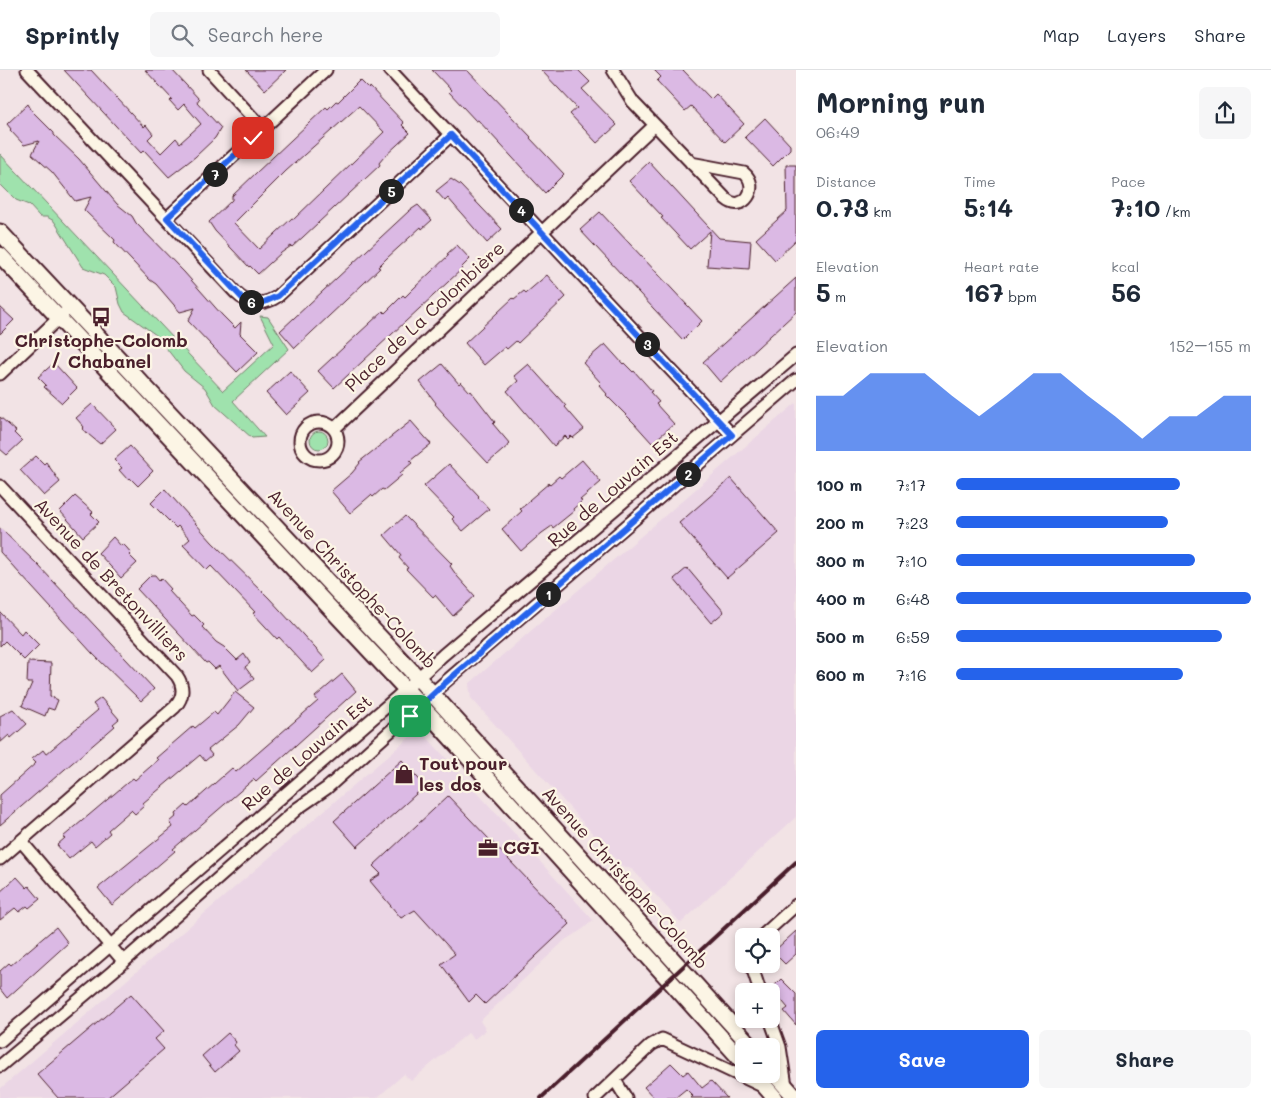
<!DOCTYPE html>
<html lang="en">
<head>
<meta charset="utf-8">
<style>
  body { margin:0; font-family:Mali,sans-serif; background:#f6f6f7; color:#1f2937; height:100vh; display:flex; flex-direction:column; font-size:19px; white-space:nowrap }
  * { box-sizing:border-box; margin:0 }
  p { font-size:16px; color:#747a83 }
  .icon { flex:none; width:28px; height:28px; fill:none; stroke:currentColor; stroke-width:2; stroke-linecap:round; stroke-linejoin:round }
  .map { position:relative; flex:1; overflow:hidden }
  .sheet { display:flex; flex-direction:column; background:#fff; width:475px }
  .sheet>* { flex:none }
  .fabs { position:absolute; left:735px; top:858px; display:grid; gap:10px }
  .fabs a { display:grid; place-items:center; width:45px; height:45px; border-radius:8px; background:#fff; box-shadow:0 2px 8px #0003; font-size:25px }
  .pin { position:absolute; display:grid; place-items:center; width:42px; height:42px; color:#fff; margin:-21px; border-radius:10px; box-shadow:0 2px 8px #0006 }
  .km { position:absolute; width:25px; height:25px; margin:-12px; border-radius:50%; background:#222; color:#fff; font-size:14px; line-height:25px; text-align:center }
  .round { display:grid; place-items:center; flex:none; width:52px; height:52px; border-radius:8px; background:#f6f6f7 }
  .headline { display:flex; align-items:center; justify-content:space-between; height:85px; padding:0 20px }
  h1 { font-size:28px; font-weight:700; line-height:38px }
  .figures { display:grid; grid-template-columns:repeat(3,1fr); gap:8px; height:85px; padding:5px 20px }
  .figures div { display:grid; align-content:center }
  .figures b { font-size:25px; font-weight:700 }
  .figures small { font-size:14px; font-weight:400 }
  .figures p { font-size:14px }
  .chart { height:140px; padding:10px 20px }
  .chart p { display:flex; justify-content:space-between }
  .chart svg { width:100%; height:90px; margin-top:5px; fill:#2563eb; opacity:.7 }
  .cta { display:flex; gap:10px; margin-top:auto; padding:10px 20px }
  .cta a { flex:1; height:58px; border-radius:8px; background:#2563eb; color:#fff; font-size:20px; font-weight:700; line-height:58px; text-align:center }
  .cta a+a { background:#f6f6f7; color:#1f2937 }
  ul { padding:0 20px; list-style:none; font-size:16px }
  li { display:grid; grid-template-columns:80px 60px 1fr; align-items:center; height:38px }
  li i { height:12px; border-radius:6px; background:#2563eb }
  header { display:flex; align-items:center; gap:30px; box-sizing:border-box; height:70px; padding:0 25px; background:#fff; border-bottom:1px solid #e0e1e3 }
  header strong { font-size:24px }
  nav { display:flex; gap:28px; margin-inline-start:auto; font-size:18px }
  .search { width:350px; height:45px; background:#f6f6f7; display:flex; align-items:center; gap:12px; box-sizing:border-box; padding:0 18px; border-radius:8px; color:#747a83; font-size:19px }
  main { display:flex; flex:1; min-height:0 }
  .map>svg:first-child { display:block }
</style>
</head>
<body>
<header>
<strong>Sprintly</strong>
<div class="search"><svg class="icon" aria-label="search" viewBox="0 0 24 24"><circle cx="10" cy="10" r="6"/><path d="M15 15l6 6"/></svg>Search here</div>
<nav><a>Map</a><a>Layers</a><a>Share</a></nav>
</header>
<main>
<div class="map">
<svg width="796" height="1028" viewBox="0 0 796 1028">
  <rect width="100%" height="100%" fill="#f2e3e5"/>
  <filter id="ink" filterUnits="userSpaceOnUse"><feTurbulence type="fractalNoise" baseFrequency=".02" numOctaves="2"/><feDisplacementMap in="SourceGraphic" scale="10" xChannelSelector="R" yChannelSelector="G"/><feConvolveMatrix kernelMatrix="1 2 1 2 8 2 1 2 1" color-interpolation-filters="sRGB"/></filter>
  <g filter="url(#ink)">
    <path fill="#ebd6e5" d="M796 333V747L681 853 633 800 621 795 471 628 469 614Z
      M418 660 425 665 593 850 583 859 565 870 480 951 486 960 474 969 468 963 411 1011 404 1004 377 1028H0V1019Z"/>
    <path fill="#9fe2ad" stroke="#74806c" d="M0 84 223 321 274 274 260 246 268 247 289 279 233 331 265 367 252 368 215 335 205 318 184 301 156 265 124 242 120 234 116 217 104 205 83 197 54 151 47 147H40L29 135 16 130 0 114Z
      M310 370a9 9 0 1 1 18 0a9 9 0 1 1-18 0Z"/>
    <path fill="#dbb9e4" stroke="#4a1f2b" fill-rule="evenodd" d="M64 0H91L144 57 146 55 153 64 148 69 161 83 176 68 180 73 201 54 184 34 178 40 170 31 172 29 145 0H172L199 29 197 32 221 58 215 68 195 87 169 107 144 80 141 83Z
      M246 0H286L265 20Z
      M432 0H467L531 67 530 68 564 104 545 123 478 50 476 51 449 22 451 20Z
      M541 0H578L590 12 582 19 617 55 597 73 570 44 577 38Z
      M654 0H683L711 29 716 24 744 54 725 72 691 36 685 41 657 11 661 7Z
      M360 10 369 19 370 17 404 53 402 55 410 63 384 87 379 93 380 95 303 167 292 177 291 176 281 183 258 204 250 196 249 197 215 161 209 152 232 130V126L256 103 326 37 328 39 336 31 338 32ZM359 36 384 62 294 149 292 148 259 179 234 153 286 101Z
      M28 34 32 41 54 63V65L79 89 117 134 132 146 136 153 184 202 222 245 235 258 241 252 240 264 258 282 237 302 188 251 195 238 180 242 156 214 150 210 114 172 115 170 84 140 91 127 75 131 52 102 32 84 39 71 24 75 10 60 11 59 7 54Z
      M765 48 790 75V79L773 96 745 67Z
      M649 92 719 168 751 171 749 199 707 196 710 161 690 179 661 148 663 147 629 111Z
      M786 95H796V170L775 190 756 169 787 141Z
      M451 109 460 115 502 159 487 173 448 128 445 131 436 121Z
      M418 135 432 150 422 159 421 157 387 188 378 197 380 198 295 278 280 261 409 141Z
      M600 142 702 251 683 270 580 160Z
      M457 175 470 189 461 198 462 199 334 318 318 301 383 241 385 243 403 225 405 227 414 218 449 185 447 184Z
      M547 205 566 227 518 273 516 271 507 279 505 277 484 295 465 273 513 228 514 229 524 221 526 223Z
      M796 208V242L720 312 703 292Z
      M0 237 14 250 0 264Z
      M605 274 623 294 624 293 633 302 634 301 652 321 650 322 659 332 656 334 674 354 652 373 634 353 606 325 607 324 599 315 601 313 583 293Z
      M54 293 77 318 62 333 44 317 46 315 38 307Z
      M442 294 459 314 461 312 470 322 471 321 495 352 493 354 510 374 488 393 443 345 444 344 435 334 436 333 420 312Z
      M528 294 566 336 565 337 584 359 573 368 571 366 568 369 565 366 554 376 507 321 518 311 514 306Z
      M290 301 310 323 286 345 266 323Z
      M92 334 116 359 100 374 82 359 84 357 76 348Z
      M0 347 16 361 14 363 22 371 7 385 0 379Z
      M411 351 431 374 410 391 412 393 400 403 402 405 384 420 382 419 373 427 371 425 350 443 331 421 352 403 360 393 359 392Z
      M130 376 153 401 138 416 130 408 128 410 119 400 122 398 114 390Z
      M36 386 44 394 46 392 60 412 44 426 20 400Z
      M582 390 601 412 580 430 582 431 573 439 574 441 553 458 552 456 542 463 521 481 502 459 522 441 520 439 530 431 529 430 549 413 550 414 559 406 561 408Z
      M449 394 479 426 478 427 489 439 463 461 452 449 454 447 424 416Z
      M731 408 779 463 727 508 679 453Z
      M165 419 212 472 269 528 326 590 312 603 279 567 277 569 253 543 255 542 211 496 207 500 183 475 190 469 178 456 176 458 151 433Z
      M75 426 93 442 91 444 99 452 83 467 60 441Z
      M405 446 452 494 450 496 457 506 475 526 453 546 435 525 433 527 406 499 408 498 399 488 401 485 384 465Z
      M0 458 38 495 154 619 141 631 93 584 0 482Z
      M113 467 121 476 123 474 127 478 131 483 129 485 137 493 121 508 98 483Z
      M687 498 724 542 711 553 674 509Z
      M151 505H155L159 510 161 508 171 519 169 521 192 546 194 545 204 555 202 557 216 572 224 577 237 590 244 584 250 593 245 597 254 609 238 621 219 596 215 599 208 592 206 593 137 519Z
      M0 542 21 564 24 560 39 575 24 590 5 571 0 576Z
      M28 592 51 593 50 626 58 630 54 640 48 638 45 646 22 636 32 613H27Z
      M342 604 356 621 256 711 254 709 173 779 175 781 112 835 98 818 173 757 170 752 177 746 176 744 186 735 188 737 232 698 236 702 318 631 315 627Z
      M235 622 254 637 239 655 208 680 212 685 205 691 200 685 143 733 144 736 135 744 131 740 108 760 110 763 95 776 91 771 69 789 57 775 65 768 63 767 133 708 135 710 158 690 156 688 193 656 195 658 214 642 217 645Z
      M101 628 119 649 113 654 115 656 0 755V725L36 693 32 689 43 680 46 684 98 640 93 634Z
      M13 639 27 654 11 668 9 665 0 673V646Z
      M402 690 425 716 357 777 334 751Z
      M448 726 570 854 485 934 476 925 469 932 441 894 455 884 415 840 401 848 370 811 381 804 373 796Z
      M17 807 27 818 29 816 40 829 29 838 27 836 19 842 15 838 0 850V822Z
      M56 857 68 873 7 928 0 919V901L9 893 11 895Z
      M796 861V884L785 894 773 882Z
      M781 909 796 924V955L784 941 788 938 778 926 779 925 773 917Z
      M131 924 164 961 155 969 164 979 107 1028H58L37 1004Z
      M228 963 236 972 234 975 239 981 215 1002 202 986Z
      M671 993 683 1005 688 1001 702 1018 711 1011 727 1028H691L693 1026 686 1019 675 1028H654L644 1017Z"/>
    <g fill="none" stroke-linecap="round" stroke-linejoin="round">
      <defs>
        <path id="minor" d="M27 0 236 223C248 235 264 236 278 226L451 65
          M209 0 263 59
          M390 0 732 365
          M613 0 633 32 726 129C743 144 761 117 744 103L691 93
          M167 148 326 0
          M0 304 64 243
          M300 371a19 19 0 1 1 38 0a19 19 0 1 1-38 0Z
          M334 359 655 55
          M0 416 177 606C184 616 184 627 175 637L0 789
          M21 771 124 892
          M762 866 796 835
          M751 894 760 921
          M770 949 780 977 786 1016
          M0 971 395 629 443 585 796 285
          M0 996 112 902 298 738 327 718 444 613 796 310
          M615 1010 626 1028
          M595 1028 651 975 662 969 762 1016"/>
        <path id="secondary" d="M0 162 418 608 751 976
          M0 185 431 646 744 993
          M771 1000 796 1028
          M754 1004 775 1028"/>
      </defs>
      <use href="#minor" stroke="#4a1f2b" stroke-width="15"/>
      <use href="#secondary" stroke="#4a1f2b" stroke-width="19"/>
      <use href="#minor" stroke="#fcf5e5" stroke-width="11"/>
      <use href="#secondary" stroke="#fcf5e5" stroke-width="15"/>
      <path stroke="#4a1f2b" stroke-width="4" d="M541 1028 796 792"/>
    </g>
  </g>
  <g fill="none" stroke-linecap="round" stroke-linejoin="round" filter="url(#ink)">
    <defs>
      <path id="route" d="M253 68 167 148 244 230 262 233 278 226 451 65 732 365 444 614 410 646"/>
    </defs>
    <use href="#route" stroke="#fff" stroke-width="10"/>
    <use href="#route" stroke="#2563eb" stroke-width="6"/>
  </g>
  <defs>
    <symbol id="bus-bare" viewBox="-9 -9 18 18"><path d="M-5-6H5V4H4V6H2V4H-2V6H-4V4H-5ZM-3.5-4V0h7V-4ZM-3.5 1.2v1.5H-2V1.2ZM2 1.2v1.5H3.5V1.2Z" fill="#4a1f2b" stroke="#fcf5e5" stroke-width="2.5" paint-order="stroke"/></symbol>
    <symbol id="shop-bare" viewBox="-9 -9 18 18"><path d="M-5-2.5h2.3a2.7 3.5 0 0 1 5.4 0H5L5.5 6h-11ZM-1.5-2.5h3a1.5 2.3 0 0 0-3 0Z" fill="#4a1f2b" stroke="#fcf5e5" stroke-width="2.5" paint-order="stroke"/></symbol>
    <symbol id="office-bare" viewBox="-9 -9 18 18"><path d="M-6-3h4V-5.5h4V-3h4V5H-6ZM-1-4.5V-3h2v-1.5ZM-6 0V1H6V0Z" fill="#4a1f2b" stroke="#fcf5e5" stroke-width="2.5" paint-order="stroke"/></symbol>
  </defs>
  <g fill-rule="evenodd">
    <use href="#bus-bare" x="87" y="233" width="28" height="28"/>
    <use href="#shop-bare" x="390" y="690" width="28" height="28"/>
    <use href="#office-bare" x="474" y="764" width="28" height="28"/>
  </g>
  <g text-anchor="middle" stroke-width="4.5" stroke-linejoin="round" paint-order="stroke">
    <g font-size="18" fill="#4a1f2b" stroke="#fcf5e5">
      <text transform="translate(425 247) rotate(-43)" y="6">Place de La Colombière</text>
      <text transform="translate(613 419) rotate(-41)" y="6">Rue de Louvain Est</text>
      <text transform="translate(352 509) rotate(47)" y="6">Avenue Christophe-Colomb</text>
      <text transform="translate(111 510) rotate(47)" y="6">Avenue de Bretonvilliers</text>
      <text transform="translate(307 683) rotate(-41)" y="6">Rue de Louvain Est</text>
      <text transform="translate(625 808) rotate(48)" y="6">Avenue Christophe-Colomb</text>
    </g>
    <g font-size="18" font-weight="bold" fill="#4a1f2b" stroke="#fcf5e5" text-anchor="start">
      <text x="101" y="277" text-anchor="middle">Christophe-Colomb<tspan x="101" dy="21">/ Chabanel</tspan></text>
      <text x="419" y="700">Tout pour<tspan x="419" dy="21">les dos</tspan></text>
      <text x="503" y="784">CGI</text>
    </g>
  </g>
</svg>
<div class="fabs">
<a><svg class="icon" aria-label="locate" viewBox="0 0 24 24"><circle cx="12" cy="12" r="6"/><path d="M12 2v4M12 18v4M2 12h4M18 12h4"/></svg></a>
<a>+</a>
<a>−</a>
</div>
<div class="pin" style="left:410px;top:646px;background:#1e9e55"><svg class="icon" aria-label="arrive" viewBox="0 0 24 24"><path d="M6 21V4h12l-3 4 3 4H6"/></svg></div>
<div class="pin" style="left:253px;top:68px;background:#d93025"><svg class="icon" aria-label="check" viewBox="0 0 24 24"><path d="M5 12l5 5 9-10"/></svg></div>
<b class="km" style="left:548px;top:524px">1</b>
<b class="km" style="left:688px;top:404px">2</b>
<b class="km" style="left:647px;top:274px">3</b>
<b class="km" style="left:521px;top:140px">4</b>
<b class="km" style="left:391px;top:121px">5</b>
<b class="km" style="left:251px;top:232px">6</b>
<b class="km" style="left:215px;top:104px">7</b>
</div>
<section class="sheet">
<div class="headline"><div><h1>Morning run</h1><p>06:49</p></div><a class="round"><svg class="icon" aria-label="share" viewBox="0 0 24 24"><path d="M12 15V3M7 8l5-5 5 5M5 13v7h14v-7"/></svg></a></div>
<div class="figures">
<div><p>Distance</p><b>0.73<small> km</small></b></div>
<div><p>Time</p><b>5:14</b></div>
<div><p>Pace</p><b>7:10<small> /km</small></b></div>
</div>
<div class="figures">
<div><p>Elevation</p><b>5<small> m</small></b></div>
<div><p>Heart rate</p><b>167<small> bpm</small></b></div>
<div><p>kcal</p><b>56</b></div>
</div>
<div class="chart"><p><span>Elevation</span>152–155 m</p>
<svg viewBox="0 0 160 44" preserveAspectRatio="none"><path d="M0 44V17L10 17L20 6L30 6L40 6L50 17L60 27L70 17L80 6L90 6L100 17L110 27L120 38L130 27L140 27L150 17L160 17V44z"/></svg>
</div>
<ul>
<li><b>100 m</b>7:17<i style="width:76%"></i></li>
<li><b>200 m</b>7:23<i style="width:72%"></i></li>
<li><b>300 m</b>7:10<i style="width:81%"></i></li>
<li><b>400 m</b>6:48<i style="width:100%"></i></li>
<li><b>500 m</b>6:59<i style="width:90%"></i></li>
<li><b>600 m</b>7:16<i style="width:77%"></i></li>
</ul>
<div class="cta"><a>Save</a><a>Share</a></div>
</section>
</main>
</body>
</html>
